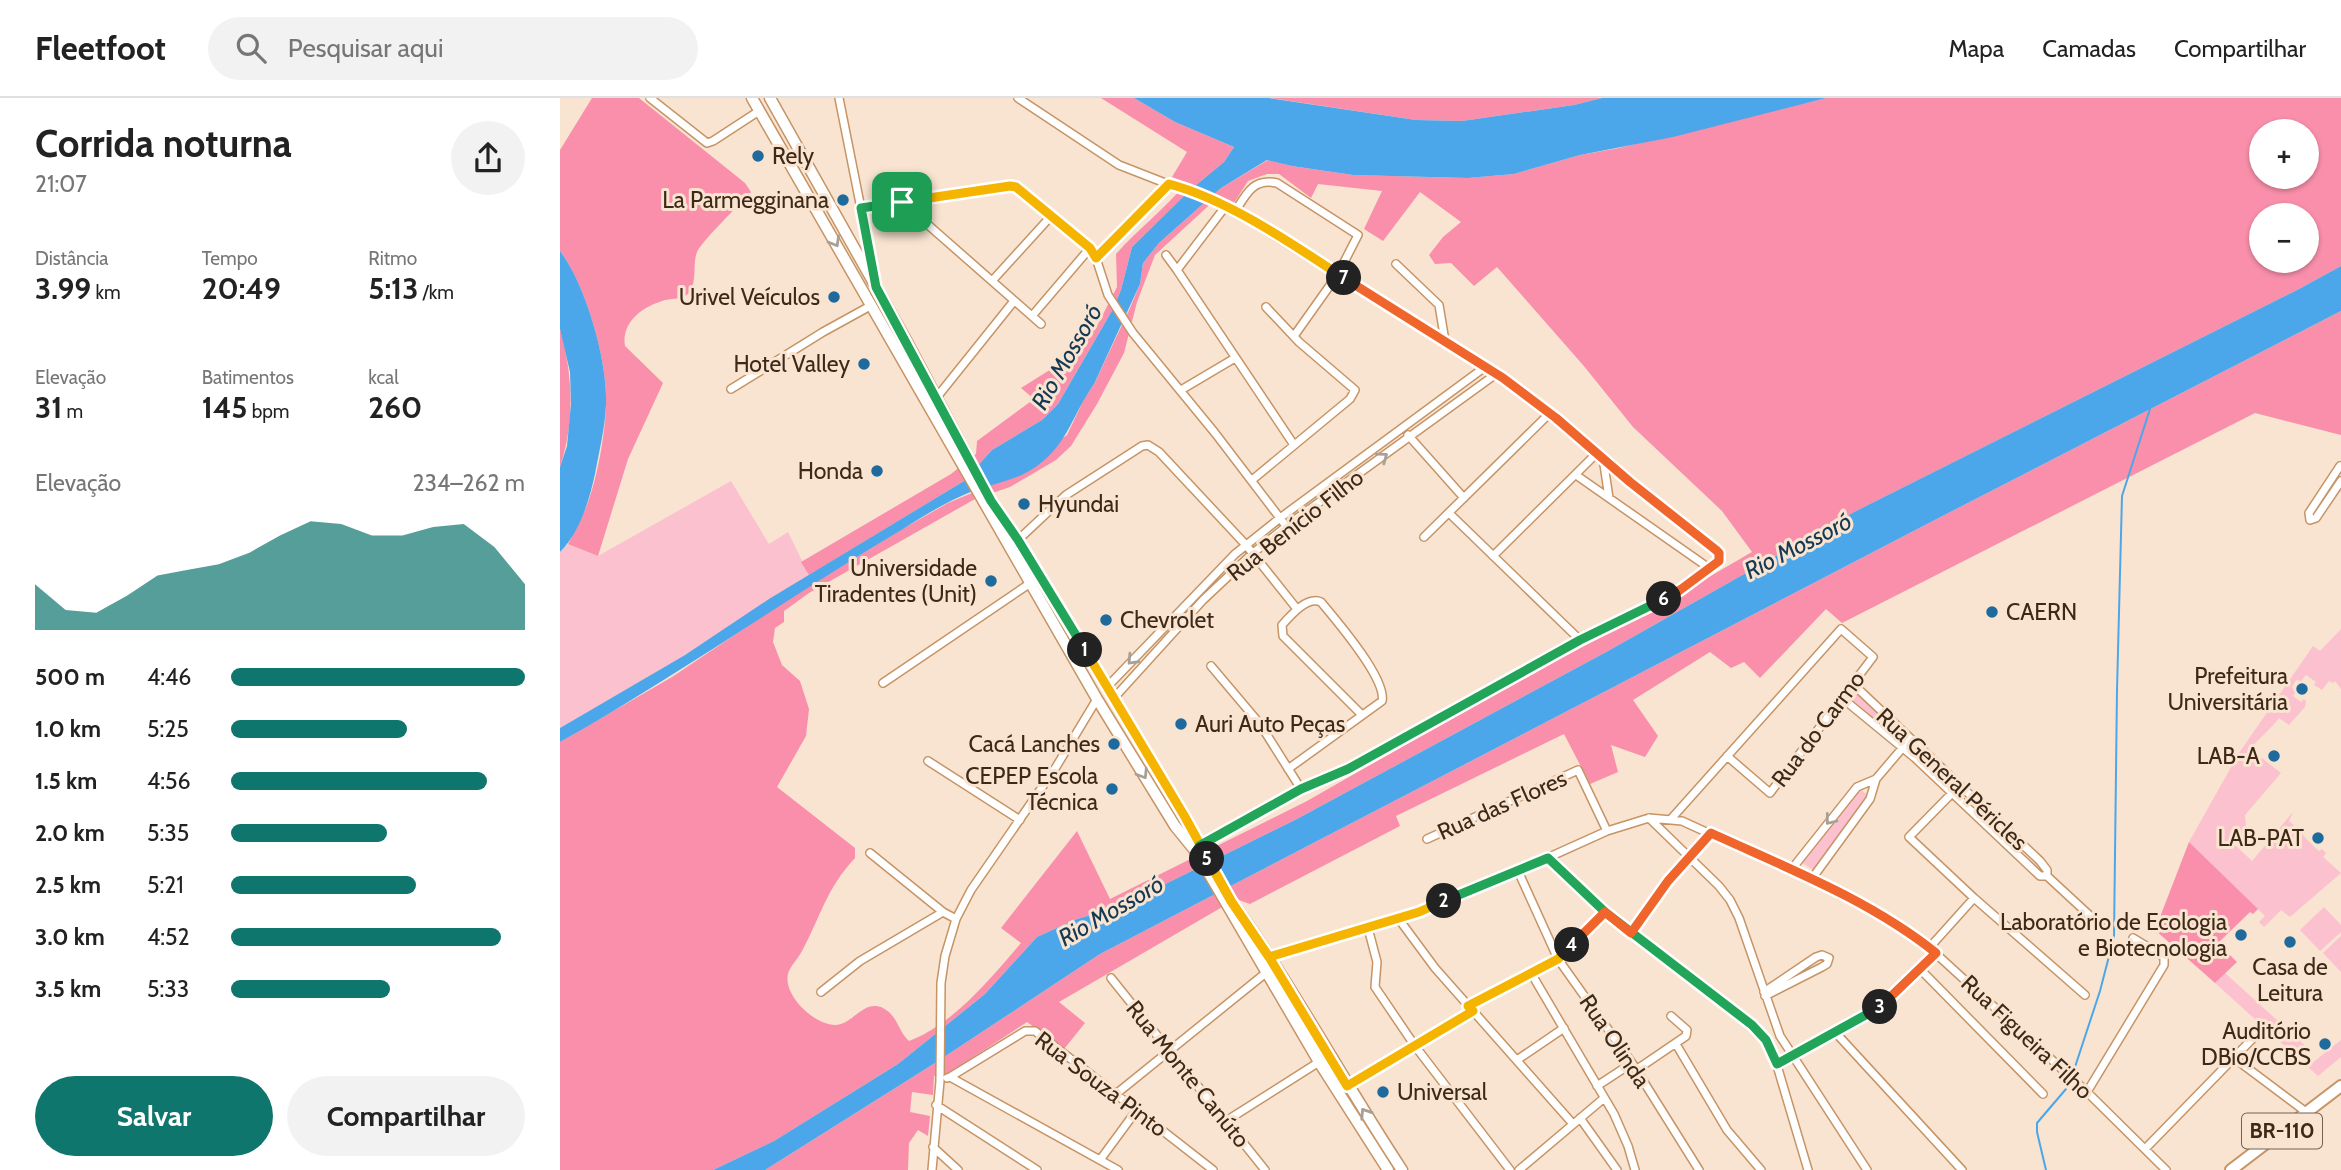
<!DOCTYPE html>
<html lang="pt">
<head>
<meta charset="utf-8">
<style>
  body { margin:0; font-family:Cabin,sans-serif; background:#f2f2f2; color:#222; height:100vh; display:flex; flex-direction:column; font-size:26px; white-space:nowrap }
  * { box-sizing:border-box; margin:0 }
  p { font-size:23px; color:#767676 }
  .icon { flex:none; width:38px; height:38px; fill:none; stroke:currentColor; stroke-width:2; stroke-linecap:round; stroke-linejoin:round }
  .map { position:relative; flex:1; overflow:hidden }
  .panel { display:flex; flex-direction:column; background:#fff; width:560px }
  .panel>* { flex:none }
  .controls { position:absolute; left:1689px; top:21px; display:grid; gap:14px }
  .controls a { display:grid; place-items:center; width:70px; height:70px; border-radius:50%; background:#fff; box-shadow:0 2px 5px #0004; font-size:35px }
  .pin { position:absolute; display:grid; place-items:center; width:60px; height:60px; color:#fff; margin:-30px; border-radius:14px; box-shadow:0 4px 10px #0006 }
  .km { position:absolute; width:35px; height:35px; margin:-18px; border-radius:50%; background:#222; color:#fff; font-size:19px; line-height:35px; text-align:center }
  .round { display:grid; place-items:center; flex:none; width:74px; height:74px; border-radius:37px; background:#f2f2f2 }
  .summary { display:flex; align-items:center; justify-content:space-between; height:119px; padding:0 35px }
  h1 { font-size:38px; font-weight:700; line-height:52px }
  .stats { display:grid; grid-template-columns:repeat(3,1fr); gap:10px; height:119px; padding:7px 35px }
  .stats div { display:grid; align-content:center }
  .stats b { font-size:30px; font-weight:700 }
  .stats small { font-size:19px; font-weight:400 }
  .stats p { font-size:19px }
  .chart { height:196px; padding:14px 35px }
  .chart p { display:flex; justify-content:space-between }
  .chart svg { width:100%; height:126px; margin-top:7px; fill:#0f766e; opacity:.7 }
  .button { display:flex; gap:14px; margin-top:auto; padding:14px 35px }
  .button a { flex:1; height:80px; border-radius:42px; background:#0f766e; color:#fff; font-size:28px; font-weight:700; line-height:80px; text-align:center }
  .button a+a { background:#f2f2f2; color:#222 }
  ul { padding:0 35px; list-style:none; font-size:23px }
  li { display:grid; grid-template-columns:112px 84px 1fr; align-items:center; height:52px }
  li i { height:18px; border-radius:9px; background:#0f766e }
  header { display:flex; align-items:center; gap:42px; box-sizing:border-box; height:98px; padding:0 35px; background:#fff; border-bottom:2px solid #e0e0e0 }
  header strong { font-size:33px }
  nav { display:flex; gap:38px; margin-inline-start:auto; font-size:24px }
  .search { width:490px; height:63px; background:#f2f2f2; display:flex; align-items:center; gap:18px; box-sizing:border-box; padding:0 24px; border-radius:38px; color:#767676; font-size:26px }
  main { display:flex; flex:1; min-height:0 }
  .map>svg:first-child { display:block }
</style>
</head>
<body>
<header>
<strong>Fleetfoot</strong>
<div class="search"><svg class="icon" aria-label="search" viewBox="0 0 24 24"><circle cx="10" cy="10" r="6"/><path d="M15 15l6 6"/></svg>Pesquisar aqui</div>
<nav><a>Mapa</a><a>Camadas</a><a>Compartilhar</a></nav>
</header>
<main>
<section class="panel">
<div class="summary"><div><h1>Corrida noturna</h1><p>21:07</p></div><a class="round"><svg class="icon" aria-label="share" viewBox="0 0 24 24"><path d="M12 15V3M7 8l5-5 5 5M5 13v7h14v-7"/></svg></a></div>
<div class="stats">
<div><p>Distância</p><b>3.99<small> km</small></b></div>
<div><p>Tempo</p><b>20:49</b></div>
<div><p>Ritmo</p><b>5:13<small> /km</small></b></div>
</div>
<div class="stats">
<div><p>Elevação</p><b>31<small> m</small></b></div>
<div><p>Batimentos</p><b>145<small> bpm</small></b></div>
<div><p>kcal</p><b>260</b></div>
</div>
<div class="chart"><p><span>Elevação</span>234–262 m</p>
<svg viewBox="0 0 160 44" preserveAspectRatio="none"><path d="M0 44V28L10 37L20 38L30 32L40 25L50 23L60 21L70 17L80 11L90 6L100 7L110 11L120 11L130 8L140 7L150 15L160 28V44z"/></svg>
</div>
<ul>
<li><b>500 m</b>4:46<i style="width:100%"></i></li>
<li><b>1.0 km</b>5:25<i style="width:60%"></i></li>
<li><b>1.5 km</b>4:56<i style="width:87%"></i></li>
<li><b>2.0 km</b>5:35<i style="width:53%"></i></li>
<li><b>2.5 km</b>5:21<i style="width:63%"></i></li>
<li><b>3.0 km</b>4:52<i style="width:92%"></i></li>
<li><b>3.5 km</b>5:33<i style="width:54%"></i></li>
</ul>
<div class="button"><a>Salvar</a><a>Compartilhar</a></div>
</section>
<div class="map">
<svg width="1781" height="1072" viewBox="0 0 1781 1072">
  <rect width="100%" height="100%" fill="#f9e4d1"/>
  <path fill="#fbc1ce" d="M171 383 209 446 228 434 249 477 125 557 0 630V454L8 446 38 458Z
    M1781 531V591L1775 583 1773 585 1769 583 1762 592 1754 587 1756 584 1746 577 1741 583 1736 582 1732 589 1735 595 1733 598 1741 604 1744 601 1746 603 1745 609 1729 627 1719 620C1710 632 1701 638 1692 649L1695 651 1694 654 1721 675 1685 717 1686 731 1674 746 1692 763 1733 714 1729 723C1742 734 1745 741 1759 753L1762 751 1766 755 1763 759 1781 775 1730 819 1721 812 1704 829 1699 824 1705 818 1629 744 1679 655 1753 548 1760 553Z
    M1293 590 1343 640 1338 643 1287 599Z
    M1297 689 1309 698 1253 772 1241 764Z
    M1764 809 1781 827V834L1760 853 1740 832Z
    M1781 838V874L1763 855Z
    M1665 875 1749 951 1743 956 1751 966 1781 942V959L1758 978 1655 885Z"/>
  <path fill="#f98fab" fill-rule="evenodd" d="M32 0H79L185 85 191 94C181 105 141 144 137 154 132 167 138 185 128 196 121 202 110 200 102 203 82 209 61 225 65 248L103 285 68 361 38 458 8 446C14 435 20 424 25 412 37 383 45 338 46 307 48 264 26 188 0 153V52Z
    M541 0H574L615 24 674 49 664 64 629 93 572 149 561 192 553 211 498 306 482 322 432 352 404 383 249 477 241 464 391 376 416 356 417 343 474 301 461 290 504 263 538 226 557 189 556 156C578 131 605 111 626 85L612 79 627 54Z
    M710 0H1042L1014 7 902 23 856 22Z
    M1266 0H1781V168L1739 191 1294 414 1048 553 735 722 561 808 514 822 477 839 425 896 338 966 214 1043 153 1072H0V644L112 579 231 499 344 430 388 405 431 387 507 337 525 299 534 286 570 210 580 186 583 165 599 145 661 90 708 62 732 68 793 77 908 80 954 76 1020 57 1059 50ZM1701 33H1746V79H1701ZM707 76H719L751 100 758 86 822 93 804 131 823 143 860 94 901 124 883 139 869 157 875 166 891 165 914 188 937 169 1023 267 1073 329 1162 413 1192 454 1092 512 936 595 747 703 550 801 517 733 441 830 461 845C431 880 394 926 349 943 338 933 338 918 323 910 303 901 293 927 275 927 255 927 223 898 228 876 230 868 238 861 242 853 261 818 266 791 295 760V750L217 689 246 638 249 611 240 583 222 567 213 544 215 530 224 524V513L249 495 415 401 450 389 496 362 511 348 537 306 564 255 577 204 595 157 658 99 674 105 688 83ZM1701 117H1746V163H1701Z
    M1781 213V337L1695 315 1282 525 1266 511 1200 580 1184 564 1171 570 1150 554 1073 602 1098 638 1085 659 1051 647 1058 674 1030 686 1004 636 836 718 840 728 690 806 676 801 499 904 525 925 504 951 467 924 386 977 374 978 373 997 352 994 350 1014 370 1018 368 1038 358 1032 349 1045 348 1072H205L375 965 540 856 1367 426Z
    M0 231C13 277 15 324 0 369Z
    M1629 744 1698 811 1693 816 1690 814 1658 845 1661 848 1658 852 1662 856 1666 853 1677 864 1655 885 1595 832Z"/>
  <path fill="#4ba7ea" d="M574 0H709L856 22 902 23 1014 7 1042 0H1266L1113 39 1020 57 954 76 908 80 793 77 732 68 707 62 661 90 599 145 583 165 580 186 534 286C513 315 508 346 477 368 458 382 434 385 413 393 388 403 365 417 343 431 227 500 117 578 0 644V630L125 557 209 501 404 383 432 352 482 322 498 306 553 211 561 192 572 149 629 93 664 64 674 49 615 24Z
    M0 153C26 187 48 264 46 307 45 330 39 354 35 376 29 403 20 434 0 454V369L7 348 11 306 10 274 0 231Z
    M1781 168V213L1367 426 540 856 375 965 205 1072H153L214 1043 338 966 425 896 477 839 514 822 561 808 735 722 1048 553 1294 414 1739 191Z"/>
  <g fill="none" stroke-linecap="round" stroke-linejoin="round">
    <path stroke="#4ba7ea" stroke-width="2" d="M1514 972 1540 893 1554 839 1557 592 1562 398 1590 311
      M1486 1072 1477 1034V1025L1506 991"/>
    <defs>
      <path id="minor" d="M90 0 147 45 153 43 199 13
        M279 0 315 181
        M458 0 559 67 654 104 691 123 943 280 996 320 1071 384 1156 452 1159 455V463L1149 470 1016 377
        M342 104 481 226
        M665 109 617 172 734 347
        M301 110 450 88 463 93 531 151 536 160 548 197 573 235 655 335 726 428
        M675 114C686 96 693 80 717 85L798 137 778 176 734 238
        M606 157 617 172
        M536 160 609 86
        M836 166 879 207 885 243
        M432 183 492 117
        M472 218 530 150
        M171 291 263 234 312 207
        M621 292 675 260
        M377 299 454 203
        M848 337 904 400
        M1043 360 1049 400
        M1780 368 1749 415 1750 422 1756 420 1781 383
        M692 382 790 301 795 292 739 244 706 209
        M889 415 1020 542
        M864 439 990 315
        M458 442 506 397 582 348 588 347 599 354 686 447 737 511
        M933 458 1037 355
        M651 568 700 626 741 691
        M323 585 469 486
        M1293 586 1480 763 1487 772V778L1540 827
        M547 589 675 456 720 420 925 269
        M554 600 643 502 693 455 736 421 936 276
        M1282 600 1355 660 1480 778H1487
        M368 663 460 722
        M728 671 822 603C827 581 776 522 761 504 747 498 731 517 722 527L723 538 802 617
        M1399 688 1349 739 1414 800 1525 897
        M1089 720 1159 788 1170 802 1179 820 1220 938 1307 1072
        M1111 721 1281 531 1313 559 1210 695 1167 658
        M867 741 1018 672 1047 733
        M637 749 741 691 788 671 1020 542 1120 493 1149 470
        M310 755 383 814
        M988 760 1045 814 1192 927 1206 942 1213 954 1248 1072
        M1231 772 1297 689 1316 681
        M958 773 998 861 1072 965 1139 1072
        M1251 782 1310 701 1316 681 1350 641
        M838 820 875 870 1013 1026
        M808 830 817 864 815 889 855 948 950 1072
        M1071 835 1108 783 1151 735
        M1370 849 1414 800
        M709 859 859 814 934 784 1047 733 1089 720 1122 723 1251 782 1313 813 1361 842 1527 994 1606 1072
        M1359 870 1483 996
        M971 875 1054 1016 1068 1048 1075 1072
        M551 880 705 1072
        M261 894 300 863 383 814 396 821
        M1204 894 1256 859 1262 857 1269 860 1267 866 1262 869 1205 898
        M908 908 998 861 1045 814
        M1275 934 1402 1072
        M1116 946 1167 1032 1201 1072
        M1674 960 1746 1014
        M957 962 1004 930
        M1217 966 1322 908 1376 855
        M1076 972 1126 938 1127 932 1111 918
        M390 979 465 933H475L653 1072
        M387 980 390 979 558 1072
        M787 988 913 913
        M1037 988 1072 965
        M1527 994 1604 867V859L1601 857 1573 840
        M556 996 707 874
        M376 1007 477 1072
        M1020 1020 1057 1072
        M666 1023 759 964
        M373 1049 398 1072
        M1585 1051 1698 935
        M540 1062 576 1013
        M372 1072 380 983 381 885 385 858 396 821 411 792 496 669 537 601
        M959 1072 1043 1001"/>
      <path id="secondary" d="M192 0 537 601 615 728 637 755 759 964 828 1072
        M210 0 347 244 431 403 458 442 547 589 625 719 643 755
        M670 801C733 888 783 983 842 1072"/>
      <path id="primary" d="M1671 1072 1781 988"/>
    </defs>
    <use href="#minor" stroke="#c69465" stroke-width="10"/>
    <use href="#secondary" stroke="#c69465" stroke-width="13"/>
    <use href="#primary" stroke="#c69465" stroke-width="14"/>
    <use href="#minor" stroke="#fff" stroke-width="7"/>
    <use href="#secondary" stroke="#fff" stroke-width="10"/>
    <use href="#primary" stroke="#fff" stroke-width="10"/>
  </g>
  <defs><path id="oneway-chevron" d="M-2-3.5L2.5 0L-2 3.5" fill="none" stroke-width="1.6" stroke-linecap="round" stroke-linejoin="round" transform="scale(1.75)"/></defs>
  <g stroke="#a89f96">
    <use href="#oneway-chevron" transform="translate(275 144) rotate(60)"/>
    <use href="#oneway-chevron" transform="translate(823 359) rotate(-36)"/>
    <use href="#oneway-chevron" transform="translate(572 562) rotate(133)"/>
    <use href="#oneway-chevron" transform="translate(583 676) rotate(58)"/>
    <use href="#oneway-chevron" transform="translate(1270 722) rotate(128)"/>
    <use href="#oneway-chevron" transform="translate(805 1015) rotate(-123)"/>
  </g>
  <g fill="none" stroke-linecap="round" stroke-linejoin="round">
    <defs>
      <path id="split-1" d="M342 104 301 110 316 189 431 403 458 442 525 552"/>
      <path id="split-2" d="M525 552 625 719 671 803 709 859 859 814 884 803"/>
      <path id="split-3" d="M884 803 988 760 1045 814 1192 927 1206 942 1217 966 1320 909"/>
      <path id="split-4" d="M1012 847 1045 814 1071 835 1108 783 1151 735C1227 770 1310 802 1376 855L1320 909"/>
      <path id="split-5" d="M647 761 671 803 709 859 787 988 913 913 908 908 998 861 1012 847"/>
      <path id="split-6" d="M647 761 639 748 741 691 788 671 1020 542 1104 501"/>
      <path id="split-7" d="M784 180 943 280 996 320 1070 384 1156 452 1159 455V463L1120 492 1104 501"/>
      <path id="split-8" d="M342 104 450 88 456 89 530 150 536 160 609 86C669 102 732 146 784 180"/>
    </defs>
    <use href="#split-1" stroke="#fff" stroke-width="14"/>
    <use href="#split-2" stroke="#fff" stroke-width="14"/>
    <use href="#split-3" stroke="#fff" stroke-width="14"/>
    <use href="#split-4" stroke="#fff" stroke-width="14"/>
    <use href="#split-5" stroke="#fff" stroke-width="14"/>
    <use href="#split-6" stroke="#fff" stroke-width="14"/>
    <use href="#split-7" stroke="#fff" stroke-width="14"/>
    <use href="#split-8" stroke="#fff" stroke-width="14"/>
    <use href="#split-1" stroke="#22a559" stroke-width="9"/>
    <use href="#split-2" stroke="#f5b400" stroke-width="9"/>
    <use href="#split-3" stroke="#22a559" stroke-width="9"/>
    <use href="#split-4" stroke="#f0652b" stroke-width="9"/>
    <use href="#split-5" stroke="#f5b400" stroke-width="9"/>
    <use href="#split-6" stroke="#22a559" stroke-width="9"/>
    <use href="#split-7" stroke="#f0652b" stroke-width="9"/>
    <use href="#split-8" stroke="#f5b400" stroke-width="9"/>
  </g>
  <g fill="#1f6a9d" stroke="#f9e4d1" stroke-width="2.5">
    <circle cx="198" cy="58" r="7"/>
    <circle cx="283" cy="102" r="7"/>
    <circle cx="274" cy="199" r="7"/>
    <circle cx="304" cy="266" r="7"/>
    <circle cx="317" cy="373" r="7"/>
    <circle cx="464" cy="406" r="7"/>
    <circle cx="431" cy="483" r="7"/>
    <circle cx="1432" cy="514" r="7"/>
    <circle cx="546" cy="522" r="7"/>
    <circle cx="1742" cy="591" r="7"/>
    <circle cx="621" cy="626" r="7"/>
    <circle cx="554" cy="646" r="7"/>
    <circle cx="1714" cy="658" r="7"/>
    <circle cx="552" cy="691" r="7"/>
    <circle cx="1758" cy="740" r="7"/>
    <circle cx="1681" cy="837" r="7"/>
    <circle cx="1730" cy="844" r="7"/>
    <circle cx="1765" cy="946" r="7"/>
    <circle cx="823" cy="994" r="7"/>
  </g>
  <g text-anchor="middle" stroke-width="6" stroke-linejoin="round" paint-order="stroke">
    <rect fill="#f9e4d1" stroke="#75614e" stroke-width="2" x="1682" y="1015.5" width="80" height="35" rx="5"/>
    <g font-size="21" font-weight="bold" fill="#3d2916">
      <text x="1722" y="1040">BR-110</text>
    </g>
    <g font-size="23" fill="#3d2916" stroke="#f9e4d1" text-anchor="end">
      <text x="212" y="66" text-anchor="start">Rely</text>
      <text x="269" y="110">La Parmegginana</text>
      <text x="260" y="207">Urivel Veículos</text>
      <text x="290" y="274">Hotel Valley</text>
      <text x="303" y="381">Honda</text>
      <text x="478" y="414" text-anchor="start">Hyundai</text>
      <text x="417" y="478">Universidade<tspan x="417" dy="26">Tiradentes (Unit)</tspan></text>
      <text x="1446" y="522" text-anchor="start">CAERN</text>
      <text x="560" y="530" text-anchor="start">Chevrolet</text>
      <text x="1728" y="586">Prefeitura<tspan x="1728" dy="26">Universitária</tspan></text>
      <text x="635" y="634" text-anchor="start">Auri Auto Peças</text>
      <text x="540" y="654">Cacá Lanches</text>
      <text x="1700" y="666">LAB-A</text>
      <text x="538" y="686">CEPEP Escola<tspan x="538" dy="26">Técnica</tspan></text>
      <text x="1744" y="748">LAB-PAT</text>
      <text x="1667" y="832">Laboratório de Ecologia<tspan x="1667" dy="26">e Biotecnologia</tspan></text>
      <text x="1730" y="877" text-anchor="middle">Casa de<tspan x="1730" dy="26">Leitura</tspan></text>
      <text x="1751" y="941">Auditório<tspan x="1751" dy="26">DBio/CCBS</tspan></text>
      <text x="837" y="1002" text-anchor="start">Universal</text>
    </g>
    <g font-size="23" fill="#3d2916" stroke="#f9e4d1">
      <text transform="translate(735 427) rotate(-38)" y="8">Rua Benício Filho</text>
      <text transform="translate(1258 631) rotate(-53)" y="8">Rua do Carmo</text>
      <text transform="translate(1392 681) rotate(43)" y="8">Rua General Péricles</text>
      <text transform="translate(942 707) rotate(-24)" y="8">Rua das Flores</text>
      <text transform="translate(1467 939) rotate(43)" y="8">Rua Figueira Filho</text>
      <text transform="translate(1055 943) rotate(56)" y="8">Rua Olinda</text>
      <text transform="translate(628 976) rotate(51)" y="8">Rua Monte Canúto</text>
      <text transform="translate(541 986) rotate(37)" y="8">Rua Souza Pinto</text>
    </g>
    <g font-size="24" font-style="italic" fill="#133954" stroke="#f9e4d1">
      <text transform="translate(507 259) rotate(-60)" y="8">Rio Mossoró</text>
      <text transform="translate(1238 448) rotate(-27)" y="8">Rio Mossoró</text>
      <text transform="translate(551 813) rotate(-30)" y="8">Rio Mossoró</text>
    </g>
  </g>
</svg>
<div class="controls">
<a>+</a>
<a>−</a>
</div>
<div class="pin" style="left:342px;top:104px;background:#1e9e55"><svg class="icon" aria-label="arrive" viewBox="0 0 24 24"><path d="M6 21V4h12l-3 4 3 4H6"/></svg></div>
<b class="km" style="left:525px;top:552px">1</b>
<b class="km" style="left:884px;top:803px">2</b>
<b class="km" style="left:1320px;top:909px">3</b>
<b class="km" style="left:1012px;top:847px">4</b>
<b class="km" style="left:647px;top:761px">5</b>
<b class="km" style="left:1104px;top:501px">6</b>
<b class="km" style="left:784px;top:180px">7</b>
</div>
</main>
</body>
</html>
